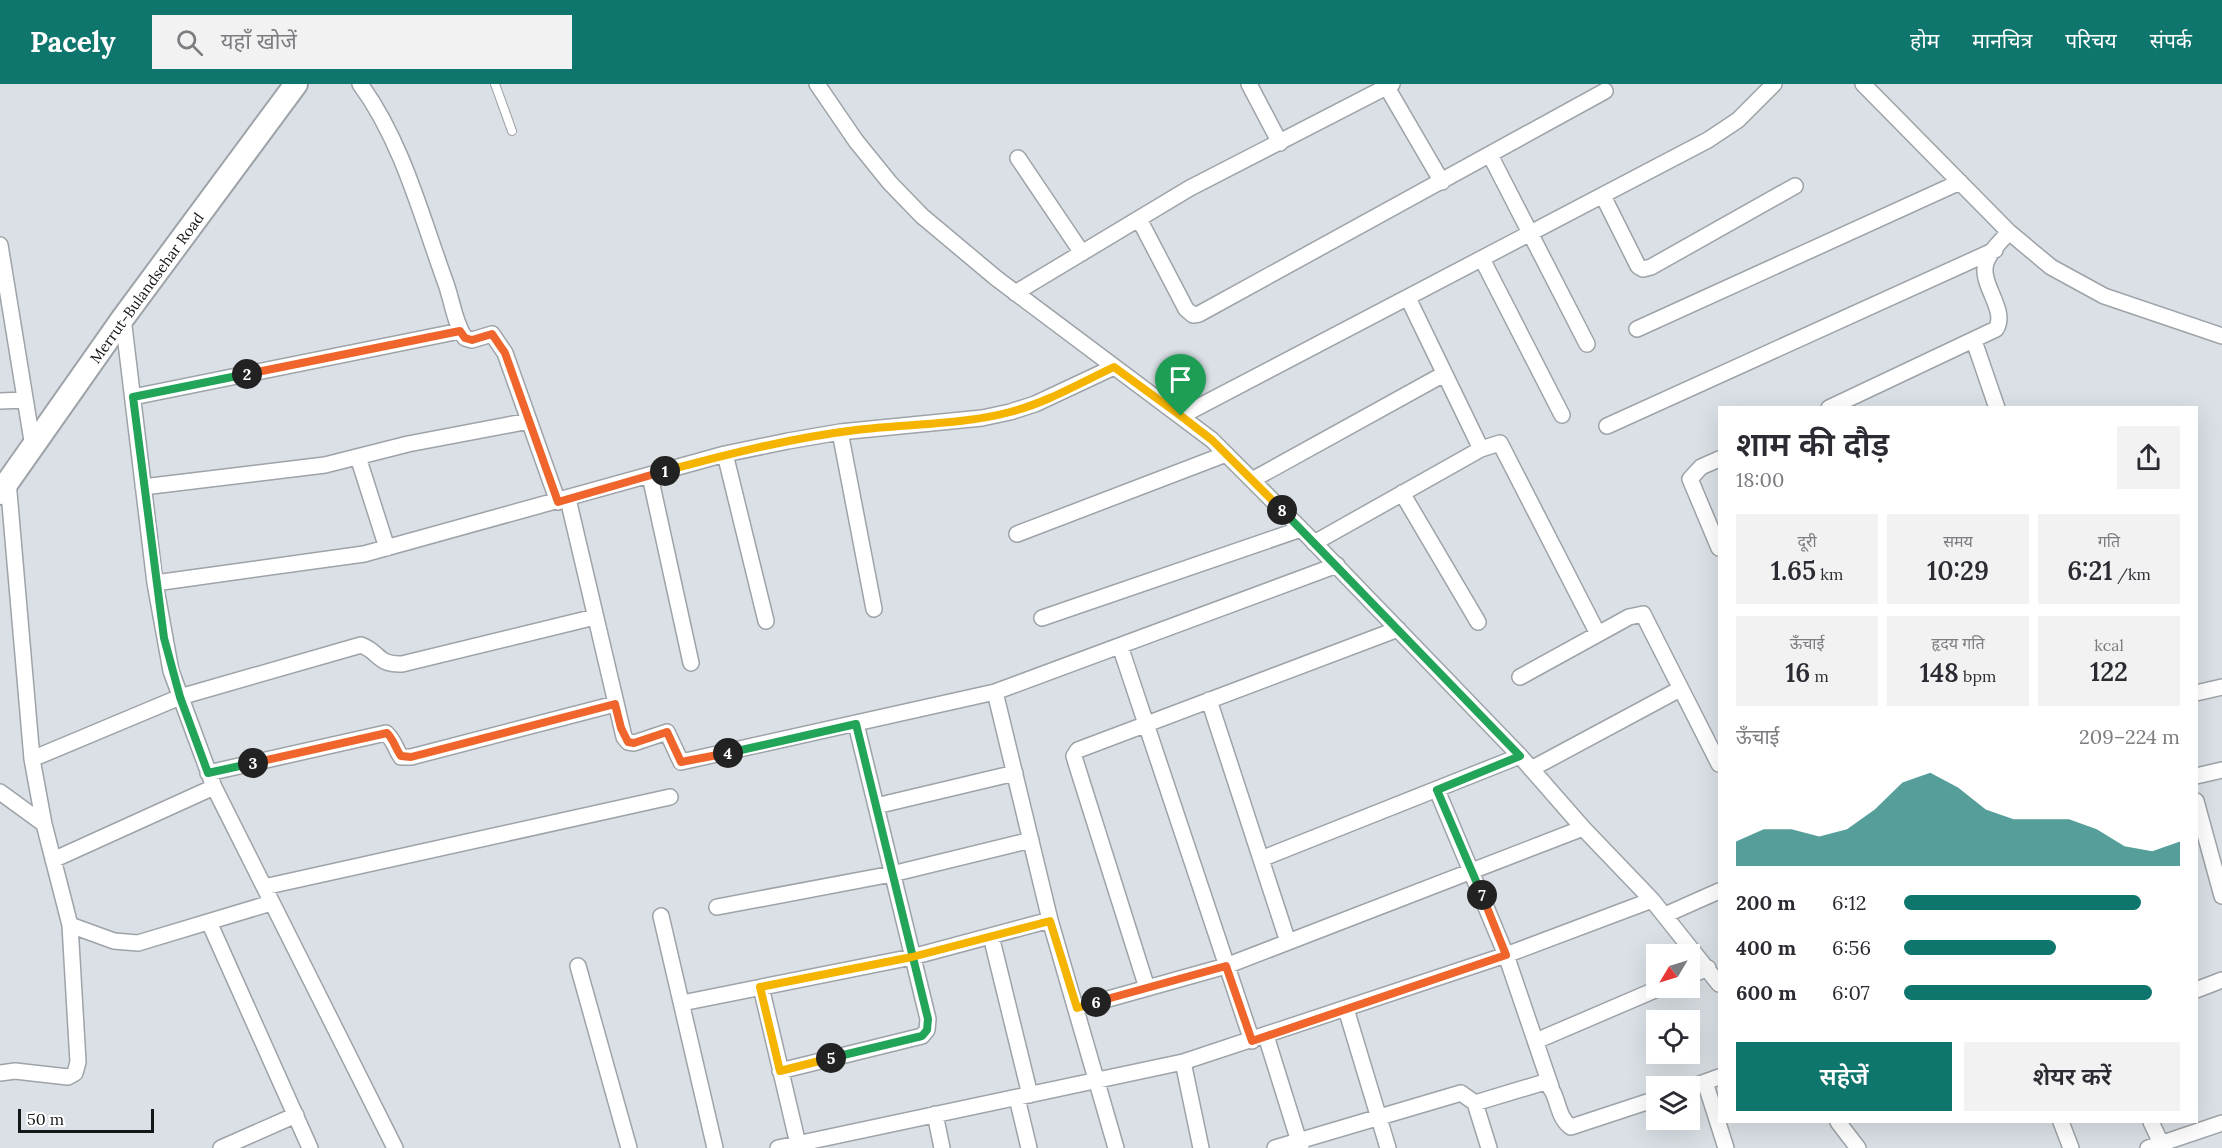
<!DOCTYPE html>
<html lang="hi">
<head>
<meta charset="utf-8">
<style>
  body { margin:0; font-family:Lora,"Noto Sans Devanagari",serif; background:#f2f2f3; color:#2b2b33; height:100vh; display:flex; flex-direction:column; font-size:22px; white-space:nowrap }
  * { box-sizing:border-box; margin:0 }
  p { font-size:20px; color:#7c7c81 }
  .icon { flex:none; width:33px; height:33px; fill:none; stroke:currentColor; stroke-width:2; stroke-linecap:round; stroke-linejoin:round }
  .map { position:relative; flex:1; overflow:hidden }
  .details { position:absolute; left:1718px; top:322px; width:480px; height:717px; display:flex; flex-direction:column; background:#fff; border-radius:0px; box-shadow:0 6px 24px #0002 }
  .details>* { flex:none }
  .needle { width:39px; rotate:232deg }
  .fabs { position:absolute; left:1646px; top:860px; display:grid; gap:12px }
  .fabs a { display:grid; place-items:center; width:54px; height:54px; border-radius:0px; background:#fff; box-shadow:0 6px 24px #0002; font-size:30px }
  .scale { position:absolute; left:18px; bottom:15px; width:136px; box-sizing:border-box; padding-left:6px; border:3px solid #141618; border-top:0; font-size:16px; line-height:21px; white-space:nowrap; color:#141618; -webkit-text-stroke:4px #fff; paint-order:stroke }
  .pin { position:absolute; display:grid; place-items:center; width:51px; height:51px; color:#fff; margin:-62px -26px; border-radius:50% 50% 50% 0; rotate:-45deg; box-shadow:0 0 6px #0007 }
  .pin .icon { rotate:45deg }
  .km { position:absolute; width:30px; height:30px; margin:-15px; border-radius:50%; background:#222; color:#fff; font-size:16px; line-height:30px; text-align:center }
  .round { display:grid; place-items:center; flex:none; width:63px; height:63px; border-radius:0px; background:#f2f2f3 }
  .overview { display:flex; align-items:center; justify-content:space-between; height:102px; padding:0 18px }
  h1 { font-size:33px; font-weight:600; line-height:45px }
  .stats { display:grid; grid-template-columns:repeat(3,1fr); gap:9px; height:102px; padding:6px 18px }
  .stats div { display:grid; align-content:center; border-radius:0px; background:#f2f2f3; text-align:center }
  .stats b { font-size:26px; font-weight:600 }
  .stats small { font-size:16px; font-weight:400 }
  .stats p { font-size:16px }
  .chart { height:168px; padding:12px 18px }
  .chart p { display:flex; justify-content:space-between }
  .chart svg { width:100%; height:108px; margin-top:6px; fill:#0f766e; opacity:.7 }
  .button { display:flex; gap:12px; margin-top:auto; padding:12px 18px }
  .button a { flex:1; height:69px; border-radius:0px; background:#0f766e; color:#fff; font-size:24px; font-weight:600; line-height:69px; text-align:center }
  .button a+a { background:#f2f2f3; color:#2b2b33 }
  ul { padding:0 18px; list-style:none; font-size:20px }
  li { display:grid; grid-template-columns:96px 72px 1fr; align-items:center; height:45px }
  li i { height:15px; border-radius:8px; background:#0f766e }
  header { display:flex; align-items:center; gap:36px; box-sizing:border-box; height:84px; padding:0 30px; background:#0f766e; color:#fff }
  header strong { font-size:28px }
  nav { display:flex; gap:33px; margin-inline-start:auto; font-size:21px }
  .search { width:420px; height:54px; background:#f2f2f3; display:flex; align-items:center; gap:15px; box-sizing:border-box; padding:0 21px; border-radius:0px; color:#7c7c81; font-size:22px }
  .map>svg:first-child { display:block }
</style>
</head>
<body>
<header>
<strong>Pacely</strong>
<div class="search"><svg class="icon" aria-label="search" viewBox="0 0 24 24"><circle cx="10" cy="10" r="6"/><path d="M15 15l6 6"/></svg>यहाँ खोजें</div>
<nav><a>होम</a><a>मानचित्र</a><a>परिचय</a><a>संपर्क</a></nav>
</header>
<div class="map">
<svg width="2222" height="1064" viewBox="0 0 2222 1064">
  <rect width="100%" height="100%" fill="#dae0e5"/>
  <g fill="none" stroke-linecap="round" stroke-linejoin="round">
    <defs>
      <path id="lane" d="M495 0 512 47"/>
      <path id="street" d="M360 0C402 57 421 131 445 197 452 215 454 238 465 254L472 256 492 250 505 269 558 418
        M817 0 856 57 890 99 922 132 996 194 1212 356 1301 445 1520 672 1583 744 1652 816 1719 900
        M1249 0 1280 59
        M1385 0 1442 98
        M1863 0 2009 148 2051 183 2104 212 2222 252
        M1490 71 1587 260
        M1018 74 1082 169
        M1603 112 1638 182 1643 185 1651 183 1795 102
        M1139 135 1186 225 1193 231 1199 230 1605 7
        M0 161 33 363
        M1482 175 1562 331
        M1015 209 1190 104 1392 0
        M1408 214 1481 365
        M123 234 155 499 171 587 214 703 395 1064
        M1637 245 1960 98
        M1974 257 1997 324
        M133 313 460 247
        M0 317 25 316
        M1829 324 1996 245C2008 226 1979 200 1986 179 1989 168 2001 157 2009 148
        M1181 332 1708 56 1738 36 1774 0
        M1607 342 1995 166
        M840 348 874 525
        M725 370 766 537
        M358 373 387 464
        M1719 375 1701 383 1690 395 1719 464
        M650 392 691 579
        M1252 396 1444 290
        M143 403 325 381 408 360 529 337
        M1402 409 1478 538
        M568 415 624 653 628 658 634 659 667 648 681 678 995 608 1337 481
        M1017 450 1226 370
        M1314 459 1481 365 1500 359 1598 550
        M155 499 364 470 725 370 788 357 840 348 982 334 1010 328 1035 320 1114 283
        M1042 534 1301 445
        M1120 562 1252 957
        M1520 593 1629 533 1643 530 1719 680
        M995 608 1050 836 1116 1064
        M2196 609 2222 603
        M1209 616 1288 858
        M32 675 180 613 361 561C380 568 377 581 402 580L595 533
        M1531 685 1680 605
        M208 689 386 649C394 656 395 664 401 673H411L615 620
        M2196 692 2222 686
        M1437 706 1506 871 1551 1003
        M0 708 44 740
        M2196 717 2222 812
        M876 722 1015 689
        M1261 775 1520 672
        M53 776 214 703
        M264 803 670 713
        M717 823 892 790 1031 756
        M1665 831 1719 807
        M661 832 715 1064
        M209 838 310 1064
        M70 841 114 857 138 859 271 819
        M991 852 1030 1011
        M578 882 629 1064
        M1689 892 1708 884
        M761 903 798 1060
        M1147 904 1076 679 1074 672 1078 666 1398 545
        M2196 906 2222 896
        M682 919 912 873 1050 836
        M1076 924 1226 882 1583 744
        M1346 925 1388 1064
        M1266 952 1301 1064
        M1536 957 1662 903
        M1183 978 1201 1064
        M780 987 922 952 927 946 928 935 856 640
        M0 989 15 987 68 993 75 989 78 978 70 841 44 740 32 675 8 397
        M1705 998 1726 1064
        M1689 1004 1719 993
        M1017 1014 1029 1064
        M1475 1019 1545 998C1560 1010 1555 1032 1571 1043L1656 1015
        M935 1030 942 1064
        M1838 1038 1858 1064
        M2061 1038 2071 1064
        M2151 1038 2161 1059
        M221 1064 296 1031
        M778 1064 1183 978 1506 871 1652 816
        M1275 1064 1461 1009 1475 1019 1489 1064
        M2148 1064 2222 1039"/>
      <path id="primary" d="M0 409 123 234 296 0"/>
    </defs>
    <use href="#lane" stroke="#9da3a8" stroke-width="10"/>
    <use href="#street" stroke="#9da3a8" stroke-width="18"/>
    <use href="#primary" stroke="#9da3a8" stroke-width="26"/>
    <use href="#lane" stroke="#fff" stroke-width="8"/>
    <use href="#street" stroke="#fff" stroke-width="15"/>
    <use href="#primary" stroke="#fff" stroke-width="22"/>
  </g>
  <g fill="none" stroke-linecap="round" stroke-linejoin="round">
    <defs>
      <path id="split-1" d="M665 387C728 370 791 354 856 346 906 340 962 341 1010 328 1046 319 1080 299 1114 283L1181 332"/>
      <path id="split-2" d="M247 290 460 247 465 254 472 256 492 250 505 269 558 418 665 387"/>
      <path id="split-3" d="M247 290 133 313 164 554 180 613 208 689 253 679"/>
      <path id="split-4" d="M253 679 387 649C394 656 395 664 401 672L411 673 615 620 621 644 628 658 634 659 667 648 681 678 728 669"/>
      <path id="split-5" d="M728 669 856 640 928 935 927 946 922 952 831 974"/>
      <path id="split-6" d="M831 974 780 987 760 903 912 873 1050 837 1077 924 1096 918"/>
      <path id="split-7" d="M1096 918 1226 882 1252 957 1506 871 1482 811"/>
      <path id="split-8" d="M1282 426 1520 672 1437 706 1482 811"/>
      <path id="split-9" d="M1181 332 1212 356 1282 426"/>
    </defs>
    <use href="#split-1" stroke="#fff" stroke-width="12"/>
    <use href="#split-2" stroke="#fff" stroke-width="12"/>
    <use href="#split-3" stroke="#fff" stroke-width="12"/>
    <use href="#split-4" stroke="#fff" stroke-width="12"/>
    <use href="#split-5" stroke="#fff" stroke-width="12"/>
    <use href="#split-6" stroke="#fff" stroke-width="12"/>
    <use href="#split-7" stroke="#fff" stroke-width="12"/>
    <use href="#split-8" stroke="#fff" stroke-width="12"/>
    <use href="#split-9" stroke="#fff" stroke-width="12"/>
    <use href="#split-1" stroke="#f5b400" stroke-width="8"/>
    <use href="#split-2" stroke="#f0652b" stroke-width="8"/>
    <use href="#split-3" stroke="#22a559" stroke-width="8"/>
    <use href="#split-4" stroke="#f0652b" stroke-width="8"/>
    <use href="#split-5" stroke="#22a559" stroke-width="8"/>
    <use href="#split-6" stroke="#f5b400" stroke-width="8"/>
    <use href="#split-7" stroke="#f0652b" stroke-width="8"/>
    <use href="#split-8" stroke="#22a559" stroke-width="8"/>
    <use href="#split-9" stroke="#f5b400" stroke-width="8"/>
  </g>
  <g text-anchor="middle" stroke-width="6" stroke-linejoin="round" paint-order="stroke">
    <g font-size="15" fill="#141618" stroke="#fff">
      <text transform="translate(147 204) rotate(-54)" y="5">Merrut-Bulandsehar Road</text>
    </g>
  </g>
</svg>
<div class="fabs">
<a><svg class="needle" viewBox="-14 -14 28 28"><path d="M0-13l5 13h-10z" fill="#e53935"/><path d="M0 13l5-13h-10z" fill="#7c7c81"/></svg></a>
<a><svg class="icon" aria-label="locate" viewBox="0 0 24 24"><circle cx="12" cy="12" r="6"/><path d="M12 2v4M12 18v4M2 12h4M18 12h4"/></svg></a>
<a><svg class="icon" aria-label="layers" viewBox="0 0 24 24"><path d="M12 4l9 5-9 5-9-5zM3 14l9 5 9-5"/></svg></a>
</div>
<div class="scale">50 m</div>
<div class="pin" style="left:1181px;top:332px;background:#1e9e55"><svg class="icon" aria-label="arrive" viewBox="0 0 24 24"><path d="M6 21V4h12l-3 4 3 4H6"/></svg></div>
<b class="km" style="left:665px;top:387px">1</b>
<b class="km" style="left:247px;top:290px">2</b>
<b class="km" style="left:253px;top:679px">3</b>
<b class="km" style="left:728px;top:669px">4</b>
<b class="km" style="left:831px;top:974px">5</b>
<b class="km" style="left:1096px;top:918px">6</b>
<b class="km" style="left:1482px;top:811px">7</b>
<b class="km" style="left:1282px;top:426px">8</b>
<section class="details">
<div class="overview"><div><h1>शाम की दौड़</h1><p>18:00</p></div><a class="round"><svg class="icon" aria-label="share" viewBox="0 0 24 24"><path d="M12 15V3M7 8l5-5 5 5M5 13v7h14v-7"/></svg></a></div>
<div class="stats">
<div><p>दूरी</p><b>1.65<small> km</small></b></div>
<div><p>समय</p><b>10:29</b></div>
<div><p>गति</p><b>6:21<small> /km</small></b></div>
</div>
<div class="stats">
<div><p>ऊँचाई</p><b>16<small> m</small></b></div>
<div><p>हृदय गति</p><b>148<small> bpm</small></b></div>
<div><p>kcal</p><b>122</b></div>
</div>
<div class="chart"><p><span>ऊँचाई</span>209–224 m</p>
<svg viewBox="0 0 160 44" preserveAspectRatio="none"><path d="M0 44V34L10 29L20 29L30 32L40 29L50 21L60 10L70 6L80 12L90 21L100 25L110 25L120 25L130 29L140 36L150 38L160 34V44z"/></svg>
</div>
<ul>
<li><b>200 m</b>6:12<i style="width:86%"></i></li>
<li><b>400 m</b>6:56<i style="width:55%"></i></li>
<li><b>600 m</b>6:07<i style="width:90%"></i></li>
</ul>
<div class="button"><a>सहेजें</a><a>शेयर करें</a></div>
</section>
</div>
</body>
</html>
